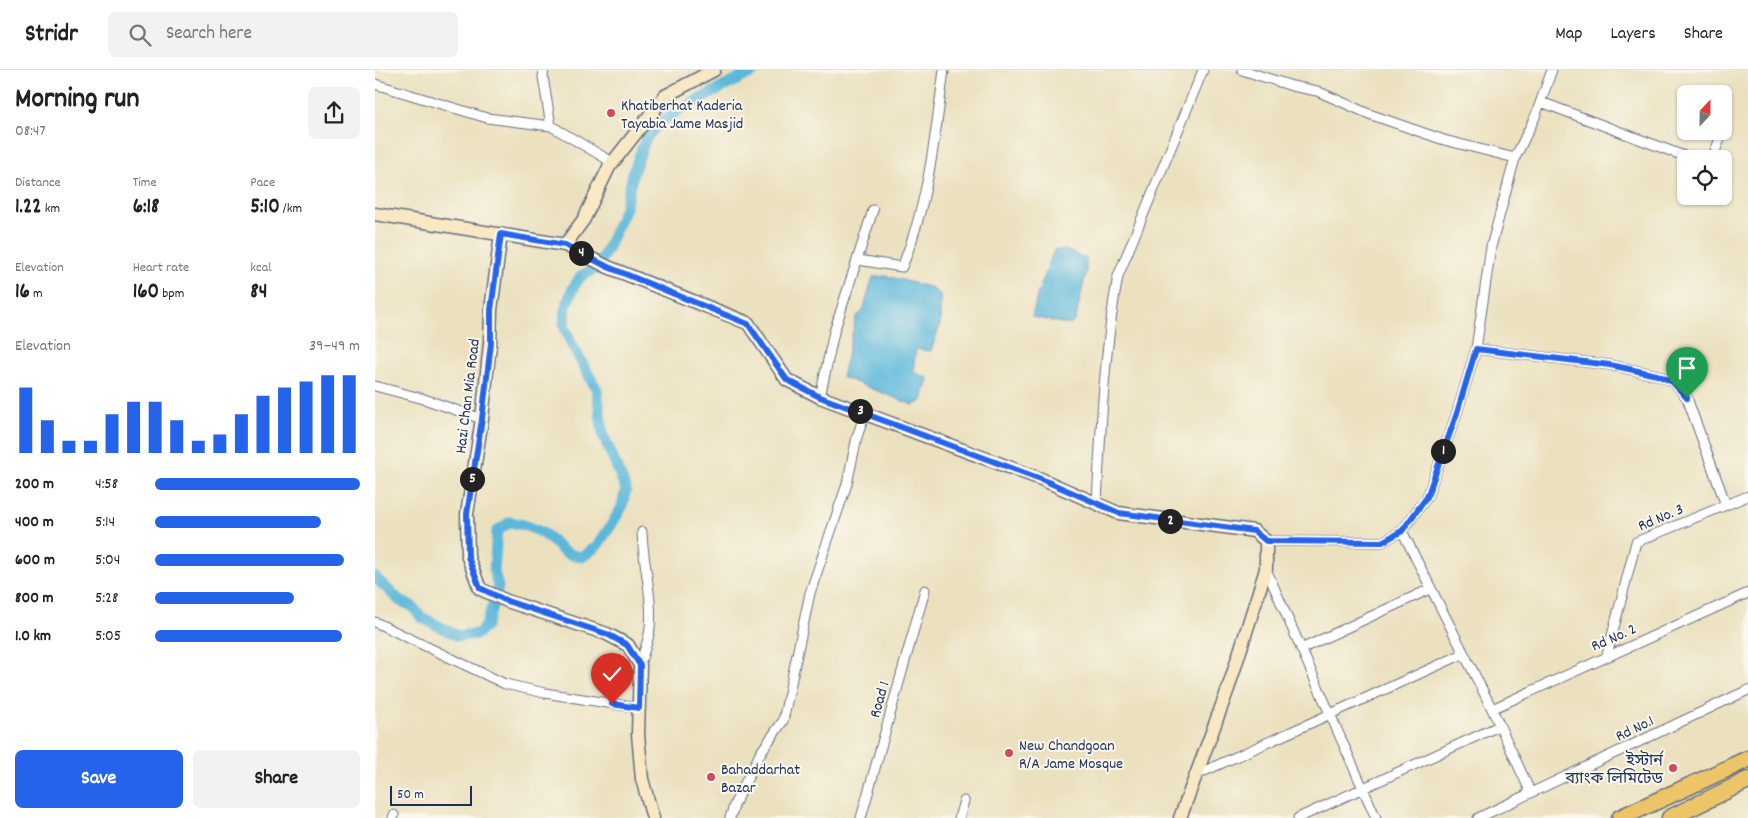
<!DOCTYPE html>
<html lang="en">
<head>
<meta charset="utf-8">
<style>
  body { margin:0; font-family:Dekko,"Noto Sans Bengali",sans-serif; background:#f2f2f2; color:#222; height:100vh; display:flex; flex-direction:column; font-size:19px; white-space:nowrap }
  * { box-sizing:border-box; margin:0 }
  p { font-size:16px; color:#767676 }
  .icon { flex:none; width:28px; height:28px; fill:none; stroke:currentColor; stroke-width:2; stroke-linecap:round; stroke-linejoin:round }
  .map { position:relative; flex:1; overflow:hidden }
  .drawer { display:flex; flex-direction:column; background:#fff; width:375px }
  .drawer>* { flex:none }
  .needle { width:32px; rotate:22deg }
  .controls { position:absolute; left:1302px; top:15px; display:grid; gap:10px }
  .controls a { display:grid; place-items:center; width:55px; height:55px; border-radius:8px; background:#fff; box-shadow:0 1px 4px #0004; font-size:25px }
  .scale { position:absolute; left:15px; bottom:12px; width:82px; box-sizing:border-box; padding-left:5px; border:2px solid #1b2f5e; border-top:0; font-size:14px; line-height:18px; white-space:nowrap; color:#1b2f5e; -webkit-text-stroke:4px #fbf7ec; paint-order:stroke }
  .pin { position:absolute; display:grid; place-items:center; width:42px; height:42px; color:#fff; margin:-51px -21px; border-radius:50% 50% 50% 0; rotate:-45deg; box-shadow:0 0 5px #0007 }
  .pin .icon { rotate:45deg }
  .km { position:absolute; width:25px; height:25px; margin:-12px; border-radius:50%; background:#222; color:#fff; font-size:14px; line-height:25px; text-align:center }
  .round { display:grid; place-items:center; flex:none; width:52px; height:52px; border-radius:8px; background:#f2f2f2 }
  .overview { display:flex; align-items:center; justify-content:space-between; height:85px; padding:0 15px }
  h1 { font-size:28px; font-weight:800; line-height:38px }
  .figures { display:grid; grid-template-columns:repeat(3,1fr); gap:8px; height:85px; padding:5px 15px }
  .figures div { display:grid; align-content:center }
  .figures b { font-size:21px; font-weight:800 }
  .figures small { font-size:14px; font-weight:400 }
  .figures p { font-size:14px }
  .chart { height:140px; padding:10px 15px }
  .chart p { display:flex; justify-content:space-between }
  .chart svg { width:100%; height:90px; margin-top:5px; stroke:#2563eb; stroke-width:6 }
  .primary-button { display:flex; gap:10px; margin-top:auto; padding:10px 15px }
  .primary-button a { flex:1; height:58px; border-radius:8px; background:#2563eb; color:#fff; font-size:20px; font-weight:800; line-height:58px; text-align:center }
  .primary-button a+a { background:#f2f2f2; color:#222 }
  ul { padding:0 15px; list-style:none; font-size:16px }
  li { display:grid; grid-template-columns:80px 60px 1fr; align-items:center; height:38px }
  li i { height:12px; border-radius:6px; background:#2563eb }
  header { display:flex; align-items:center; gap:30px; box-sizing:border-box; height:70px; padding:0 25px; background:#fff; border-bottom:1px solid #e0e0e0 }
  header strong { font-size:24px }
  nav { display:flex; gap:28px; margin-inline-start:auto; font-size:18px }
  .search { width:350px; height:45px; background:#f2f2f2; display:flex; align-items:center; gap:12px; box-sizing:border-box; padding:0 18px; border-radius:8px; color:#767676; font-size:19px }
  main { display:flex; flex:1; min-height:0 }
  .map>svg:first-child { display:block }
</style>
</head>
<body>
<header>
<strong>Stridr</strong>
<div class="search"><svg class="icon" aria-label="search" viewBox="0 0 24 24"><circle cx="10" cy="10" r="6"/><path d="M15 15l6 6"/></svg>Search here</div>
<nav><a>Map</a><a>Layers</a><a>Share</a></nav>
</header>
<main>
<section class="drawer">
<div class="overview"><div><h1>Morning run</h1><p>08:47</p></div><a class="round"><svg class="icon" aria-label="share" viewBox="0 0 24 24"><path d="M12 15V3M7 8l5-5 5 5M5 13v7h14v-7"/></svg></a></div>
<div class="figures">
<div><p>Distance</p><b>1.22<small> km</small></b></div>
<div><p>Time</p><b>6:18</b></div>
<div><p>Pace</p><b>5:10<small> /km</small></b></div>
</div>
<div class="figures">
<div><p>Elevation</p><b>16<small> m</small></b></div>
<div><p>Heart rate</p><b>160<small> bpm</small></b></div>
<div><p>kcal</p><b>84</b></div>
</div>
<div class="chart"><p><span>Elevation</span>39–49 m</p>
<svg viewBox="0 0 160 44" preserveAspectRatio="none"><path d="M5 44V12M15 44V28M25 44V38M35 44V38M45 44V25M55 44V19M65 44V19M75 44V28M85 44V38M95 44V35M105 44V25M115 44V16M125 44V12M135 44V9M145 44V6M155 44V6"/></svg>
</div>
<ul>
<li><b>200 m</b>4:58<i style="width:100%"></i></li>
<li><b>400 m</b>5:14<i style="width:81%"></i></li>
<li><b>600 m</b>5:04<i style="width:92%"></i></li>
<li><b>800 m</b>5:28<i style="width:68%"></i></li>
<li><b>1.0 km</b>5:05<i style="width:91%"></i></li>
</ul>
<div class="primary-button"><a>Save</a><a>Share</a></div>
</section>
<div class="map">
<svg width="1373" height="748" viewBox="0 0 1373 748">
  <rect width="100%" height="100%" fill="#fbf7ec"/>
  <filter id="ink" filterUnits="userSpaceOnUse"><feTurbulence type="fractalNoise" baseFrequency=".02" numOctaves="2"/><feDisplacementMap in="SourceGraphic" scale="10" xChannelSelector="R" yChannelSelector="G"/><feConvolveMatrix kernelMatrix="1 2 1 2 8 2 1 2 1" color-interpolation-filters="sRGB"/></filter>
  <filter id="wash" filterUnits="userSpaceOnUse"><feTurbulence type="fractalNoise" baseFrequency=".0096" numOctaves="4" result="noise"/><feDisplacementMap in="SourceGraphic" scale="20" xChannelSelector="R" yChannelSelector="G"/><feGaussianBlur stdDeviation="1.12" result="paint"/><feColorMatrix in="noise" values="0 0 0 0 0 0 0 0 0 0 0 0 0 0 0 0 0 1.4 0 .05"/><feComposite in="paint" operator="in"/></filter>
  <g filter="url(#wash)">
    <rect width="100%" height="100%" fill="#ebe1bf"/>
    <path fill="#5cb7da" stroke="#3c739c" d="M679 180H691L711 189V203L700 251 695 255 657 247 662 226Z
      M512 206 557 218 565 225V255L556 281 541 279 538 302 553 308 547 331 538 335 467 307 481 247 488 241 498 207Z"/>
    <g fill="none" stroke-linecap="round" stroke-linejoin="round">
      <path stroke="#5cb7da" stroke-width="11" d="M0 507 25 531 37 536 46 547 83 566 102 564 111 556 123 517 119 502 122 461 135 452C147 454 158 457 169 464 187 476 181 483 207 487L222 476 235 457 247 437 251 419 228 365 222 320 196 273 189 255 191 237 198 218 206 206 222 198 233 177 250 138 258 103 271 68 284 53 304 40 381 0"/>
    </g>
  </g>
  <g filter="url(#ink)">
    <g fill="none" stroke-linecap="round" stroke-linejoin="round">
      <defs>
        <path id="street" d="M169 0 168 7 176 56 232 89 234 97
          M867 0 917 16 942 21 994 44 1069 70 1140 88
          M0 14 112 48 176 56
          M1166 32 1317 89
          M1337 89 1348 61
          M483 190 527 197C553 134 560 68 569 0
          M1101 279 1235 295 1282 305 1299 312 1312 328 1351 435
          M0 316 49 329 107 349
          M445 327 459 262 498 140
          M722 433C726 357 729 281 743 206L828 0
          M1027 461 1117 639 1156 723
          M891 471 1007 472 1027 461 1052 427 1082 343 1101 279 1116 177 1140 88 1160 47 1177 0
          M891 499 1001 748
          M0 552 130 614 170 623 264 638
          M926 579 1055 519
          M1232 585 1261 472 1373 426
          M265 595C268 583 274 570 275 558 278 526 268 494 267 462
          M1117 639 1373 523
          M823 704 1088 584
          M18 748 19 745
          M355 748 360 733 386 682 408 651 435 523 472 414 482 367 490 343
          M486 748 550 520
          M584 748 589 731
          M923 748 1124 656
          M1103 748 1373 620"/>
        <path id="secondary" d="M0 144 190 175 233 197 373 253 412 310 445 327 666 409 743 443 879 461 891 471V499L853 619 805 748
          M126 164 116 240 115 273 107 349 92 444 93 487 105 519 132 531 232 564 253 575 265 595 263 664 267 709 278 748
          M190 175 209 149 234 97 290 26 339 0"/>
        <path id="highway" d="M1245 748 1373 689
          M1295 748 1373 710"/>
      </defs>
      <use href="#street" stroke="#646d80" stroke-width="11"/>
      <use href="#secondary" stroke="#646d80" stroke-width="15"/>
      <use href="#highway" stroke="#646d80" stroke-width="19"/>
      <use href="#street" stroke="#fff" stroke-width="9"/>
      <use href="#secondary" stroke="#f8e8c3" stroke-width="12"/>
      <use href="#highway" stroke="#edc569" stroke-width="16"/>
    </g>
  </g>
  <g fill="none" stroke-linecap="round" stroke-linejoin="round" filter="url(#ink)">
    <defs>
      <path id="route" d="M237 634 264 638 265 595 252 575 232 564 132 531 105 518 93 487 92 444 107 349 116 273V240L126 164 190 175 233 197 373 254 412 310 445 327 666 409 744 443 879 461 891 471 1007 472 1027 461 1052 427 1082 343 1101 279 1235 295 1282 305 1298 312 1312 328"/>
    </defs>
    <use href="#route" stroke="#fff" stroke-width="10"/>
    <use href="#route" stroke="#2563eb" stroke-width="6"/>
  </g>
  <g fill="#d1495b" stroke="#fbf7ec" stroke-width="2">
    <circle cx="236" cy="43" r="5"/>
    <circle cx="634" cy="683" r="5"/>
    <circle cx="1298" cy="698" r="5"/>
    <circle cx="336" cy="707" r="5"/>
  </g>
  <g text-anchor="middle" stroke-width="4" stroke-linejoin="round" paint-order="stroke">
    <g font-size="16" fill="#1b2f5e" stroke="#fbf7ec" text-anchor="start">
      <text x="246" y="40">Khatiberhat Kaderia<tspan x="246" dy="18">Tayabia Jame Masjid</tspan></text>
      <text x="644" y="680">New Chandgoan<tspan x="644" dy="18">R/A Jame Mosque</tspan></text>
      <text x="1288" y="695" text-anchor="end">ইস্টার্ন<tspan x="1288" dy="18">ব্যাংক লিমিটেড</tspan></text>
      <text x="346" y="704">Bahaddarhat<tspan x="346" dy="18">Bazar</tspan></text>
    </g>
    <g font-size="16" fill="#1b2f5e" stroke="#fbf7ec">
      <text transform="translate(91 326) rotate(-83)" y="6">Hazi Chan Mia Road</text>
      <text transform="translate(1285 446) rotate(-23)" y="6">Rd No. 3</text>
      <text transform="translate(1238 566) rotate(-24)" y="6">Rd No. 2</text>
      <text transform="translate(503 629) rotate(-74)" y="6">Road 1</text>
      <text transform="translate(1259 657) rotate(-26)" y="6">Rd No.1</text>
    </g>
  </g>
</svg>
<div class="controls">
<a><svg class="needle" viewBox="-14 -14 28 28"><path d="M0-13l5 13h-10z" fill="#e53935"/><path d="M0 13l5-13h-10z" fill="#767676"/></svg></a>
<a><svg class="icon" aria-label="locate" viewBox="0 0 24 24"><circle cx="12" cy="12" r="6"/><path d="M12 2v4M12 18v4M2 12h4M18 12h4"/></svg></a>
</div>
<div class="scale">50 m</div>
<div class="pin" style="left:1312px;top:328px;background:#1e9e55"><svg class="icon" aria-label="arrive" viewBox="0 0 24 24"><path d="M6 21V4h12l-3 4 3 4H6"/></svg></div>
<div class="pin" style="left:237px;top:634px;background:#d93025"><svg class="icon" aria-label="check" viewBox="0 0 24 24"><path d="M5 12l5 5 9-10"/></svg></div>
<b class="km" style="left:1068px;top:381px">1</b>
<b class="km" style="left:795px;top:451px">2</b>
<b class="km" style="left:485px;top:341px">3</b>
<b class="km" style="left:206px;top:183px">4</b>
<b class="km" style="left:97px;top:409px">5</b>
</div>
</main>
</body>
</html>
